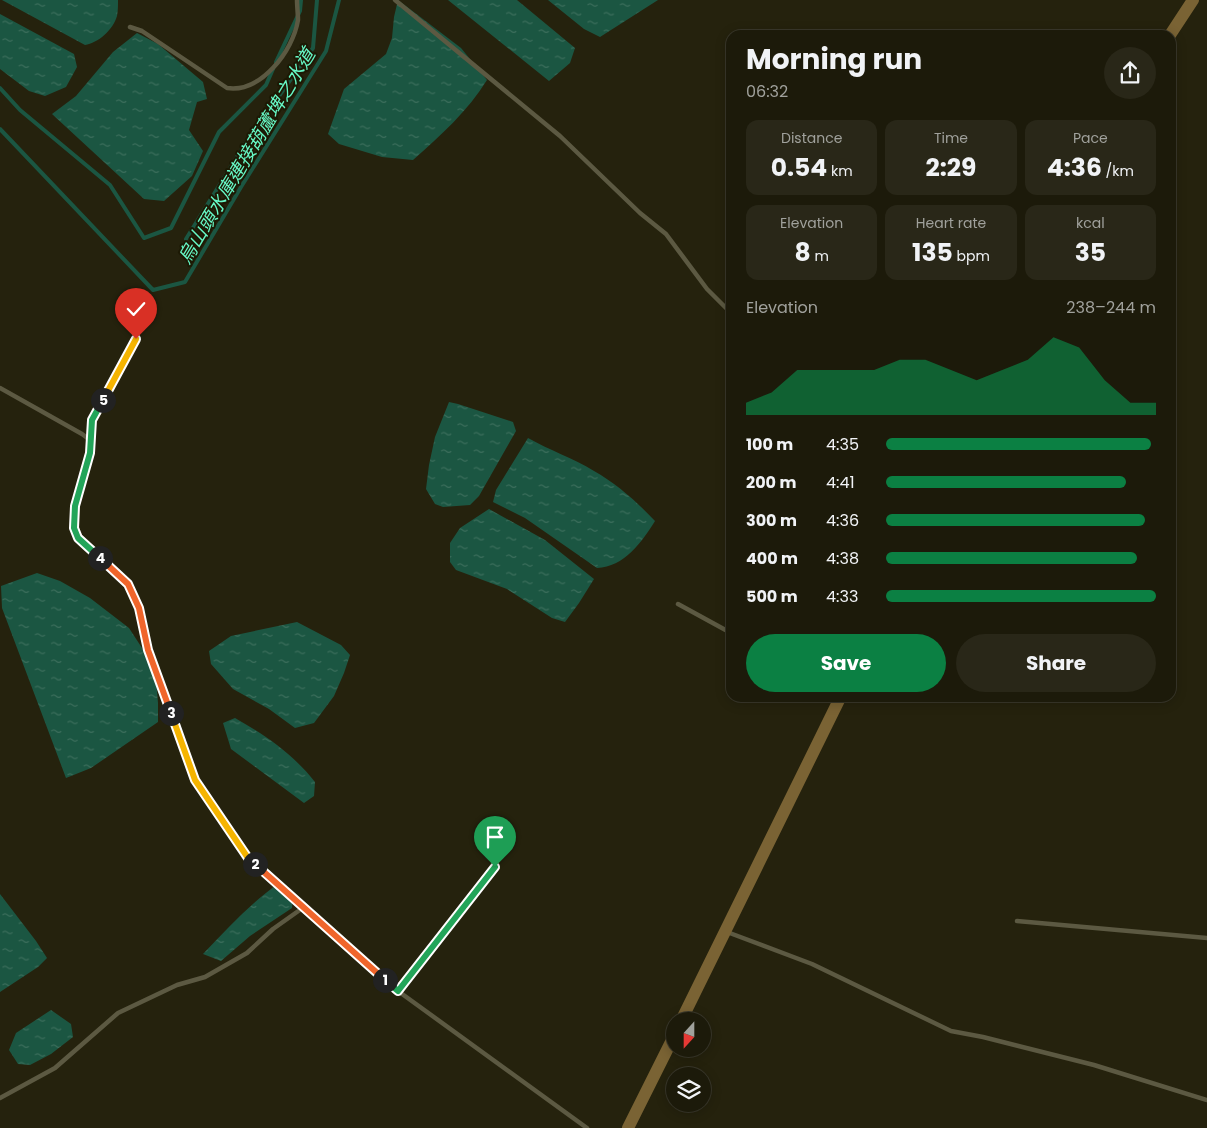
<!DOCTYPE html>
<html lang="en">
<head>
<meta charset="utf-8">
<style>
  body { margin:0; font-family:Poppins,"Noto Sans TC",sans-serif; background:#292718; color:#f1f3f6; height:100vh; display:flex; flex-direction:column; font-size:19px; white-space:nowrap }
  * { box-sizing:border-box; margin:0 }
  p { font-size:16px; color:#a0a19c }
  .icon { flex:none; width:28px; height:28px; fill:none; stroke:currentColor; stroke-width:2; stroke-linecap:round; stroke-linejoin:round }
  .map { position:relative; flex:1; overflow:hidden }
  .drawer { position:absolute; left:726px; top:30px; width:450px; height:672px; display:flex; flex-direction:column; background:#1c1a0a; border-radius:15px; box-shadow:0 2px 12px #0003,0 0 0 1px #3a382b }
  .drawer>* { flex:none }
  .needle { width:32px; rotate:201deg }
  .fabs { position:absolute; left:666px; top:1012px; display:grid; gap:10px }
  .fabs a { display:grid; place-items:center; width:45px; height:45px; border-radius:50%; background:#1c1a0a; box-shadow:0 2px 12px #0003,0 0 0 1px #3a382b; font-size:25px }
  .pin { position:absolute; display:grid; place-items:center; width:42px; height:42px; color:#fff; margin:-51px -21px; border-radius:50% 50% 50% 0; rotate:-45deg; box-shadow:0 0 5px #0007 }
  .pin .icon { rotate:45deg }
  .km { position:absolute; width:25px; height:25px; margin:-12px; border-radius:50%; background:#222; color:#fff; font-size:14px; line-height:25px; text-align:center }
  .round { display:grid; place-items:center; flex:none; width:52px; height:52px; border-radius:26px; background:#292718 }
  .summary { display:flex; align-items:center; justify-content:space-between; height:85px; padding:0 20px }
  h1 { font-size:28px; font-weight:700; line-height:38px }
  .metrics { display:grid; grid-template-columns:repeat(3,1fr); gap:8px; height:85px; padding:5px 20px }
  .metrics div { display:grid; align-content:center; border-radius:12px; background:#292718; text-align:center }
  .metrics b { font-size:25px; font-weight:700 }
  .metrics small { font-size:14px; font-weight:400 }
  .metrics p { font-size:14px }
  .chart { height:140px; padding:10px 20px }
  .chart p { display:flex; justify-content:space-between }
  .chart svg { width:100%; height:90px; margin-top:5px; fill:#0b8043; opacity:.7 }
  .primary-button { display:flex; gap:10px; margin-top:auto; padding:10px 20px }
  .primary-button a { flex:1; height:58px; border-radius:30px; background:#0b8043; color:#fff; font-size:20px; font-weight:700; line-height:58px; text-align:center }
  .primary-button a+a { background:#292718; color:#f1f3f6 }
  ul { padding:0 20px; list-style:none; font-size:16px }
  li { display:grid; grid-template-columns:80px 60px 1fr; align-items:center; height:38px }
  li i { height:12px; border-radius:6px; background:#0b8043 }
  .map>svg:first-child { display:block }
</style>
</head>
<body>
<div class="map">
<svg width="1207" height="1128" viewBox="0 0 1207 1128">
  <defs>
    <pattern id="water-ripples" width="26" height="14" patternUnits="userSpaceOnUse" patternTransform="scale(1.25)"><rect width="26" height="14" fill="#1b5642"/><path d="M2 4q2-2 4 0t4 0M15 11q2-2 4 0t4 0" fill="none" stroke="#3c6e5c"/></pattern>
  </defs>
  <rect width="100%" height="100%" fill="#25220d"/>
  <path fill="url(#water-ripples)" d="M2 0H118C118 5 118 11 117 16 113 30 98 43 85 45Z
    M398 0 461 48 487 80C468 111 440 136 413 160L382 157 339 144 328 134 344 89 386 54 392 38 394 17Z
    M448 0H517L575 48 570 63 549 81Z
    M548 0H658L600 37 584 29Z
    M0 14 74 54 77 67 66 87 45 96 29 91 0 69Z
    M137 33 158 44 203 82 207 99 197 102 189 130 203 151 192 176 164 201 144 199 52 114 76 96 113 52Z
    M449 402 458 404 513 422 516 431 479 496 470 505 443 507 435 504 426 489 429 465 435 437Z
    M528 438C549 450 573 458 594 471 617 484 637 502 655 521 642 542 624 567 597 568L525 518 493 502 496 490Z
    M489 509 545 540 594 579 579 603 565 622 552 618 507 589 456 570 450 562V543L460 528Z
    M37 573 60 581 90 598 129 628 155 668 158 703V722L91 768 66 778 2 608 1 586Z
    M297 622 341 645 350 655 344 673 334 696 314 723 295 728 269 709 233 689 211 664 209 651 231 636Z
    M235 718C265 735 293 754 315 782L314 796 304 803 231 749 223 723Z
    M279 883 293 894 292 908 250 936 221 961 203 954C227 929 251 903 279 883Z
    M0 894 36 941 47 958 38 967 0 992Z
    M51 1010 71 1024 73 1037 51 1054 30 1065 18 1064 9 1050 16 1033Z"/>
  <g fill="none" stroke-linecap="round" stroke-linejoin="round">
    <path stroke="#1b5642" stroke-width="4" d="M276 62 300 11 301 0
      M0 88 20 110 110 185 144 238 171 228 219 132 266 85 273 69
      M0 129 153 290 185 282 241 187 326 51 339 0
      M186 239 245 144 313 48 317 0"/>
    <path stroke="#5c5942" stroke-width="4.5" d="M395 0 560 136 640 213 666 234 707 289 731 313
      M130 27 142 31 227 88C261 93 293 51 298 20 298 14 297 6 297 0
      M0 388 82 434 90 440C90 472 63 507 78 538L127 584 139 608 148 650 195 779 248 858 398 991 587 1128
      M90 440 92 420 136 339
      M678 604 731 633
      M1017 921 1207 938
      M727 932 812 964 951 1031 983 1037 1094 1065 1207 1100
      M398 991 495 867
      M0 1098 55 1068 118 1013 177 985 205 977 247 953 273 929 304 907"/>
    <path stroke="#7a6334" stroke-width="12" d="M1170 35 1193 0
      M681 1021 840 698
      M628 1128 675 1034"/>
  </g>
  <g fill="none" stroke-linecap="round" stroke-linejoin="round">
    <defs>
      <path id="split-1" d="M385 980 398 991 495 867"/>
      <path id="split-2" d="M255 864 385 980"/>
      <path id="split-3" d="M171 713 195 780 248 858 255 864"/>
      <path id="split-4" d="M100 558 128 584 139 608 148 650 171 713"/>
      <path id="split-5" d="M100 558 78 538 74 528 75 506 90 453 92 420 103 400"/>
      <path id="split-6" d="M103 400 136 339"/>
    </defs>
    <use href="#split-1" stroke="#fff" stroke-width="10"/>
    <use href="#split-2" stroke="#fff" stroke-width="10"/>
    <use href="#split-3" stroke="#fff" stroke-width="10"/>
    <use href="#split-4" stroke="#fff" stroke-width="10"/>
    <use href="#split-5" stroke="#fff" stroke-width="10"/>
    <use href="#split-6" stroke="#fff" stroke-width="10"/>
    <use href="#split-1" stroke="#22a559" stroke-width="6"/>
    <use href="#split-2" stroke="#f0652b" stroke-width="6"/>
    <use href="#split-3" stroke="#f5b400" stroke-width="6"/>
    <use href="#split-4" stroke="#f0652b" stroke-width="6"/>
    <use href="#split-5" stroke="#22a559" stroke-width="6"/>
    <use href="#split-6" stroke="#f5b400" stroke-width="6"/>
  </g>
  <g text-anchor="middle" stroke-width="4" stroke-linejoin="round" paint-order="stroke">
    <g font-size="19" font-style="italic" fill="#67f9c7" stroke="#1c1904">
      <text transform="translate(246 156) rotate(-59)" y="7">烏山頭水庫連接葫蘆埤之水道</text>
    </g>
  </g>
</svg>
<div class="fabs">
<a><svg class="needle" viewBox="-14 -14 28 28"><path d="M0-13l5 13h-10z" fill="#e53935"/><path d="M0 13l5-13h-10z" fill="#a0a19c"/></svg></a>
<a><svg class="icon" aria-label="layers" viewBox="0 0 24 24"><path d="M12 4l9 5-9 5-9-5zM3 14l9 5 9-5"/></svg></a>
</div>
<div class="pin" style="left:495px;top:867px;background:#1e9e55"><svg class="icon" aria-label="arrive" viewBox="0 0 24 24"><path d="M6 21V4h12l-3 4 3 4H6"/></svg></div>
<div class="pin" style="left:136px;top:339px;background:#d93025"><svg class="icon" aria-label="check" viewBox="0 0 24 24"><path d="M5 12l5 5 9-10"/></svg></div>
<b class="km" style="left:385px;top:980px">1</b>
<b class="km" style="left:255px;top:864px">2</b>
<b class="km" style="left:171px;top:713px">3</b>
<b class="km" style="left:100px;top:558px">4</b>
<b class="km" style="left:103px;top:400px">5</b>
<section class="drawer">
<div class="summary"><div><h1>Morning run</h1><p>06:32</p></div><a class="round"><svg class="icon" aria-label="share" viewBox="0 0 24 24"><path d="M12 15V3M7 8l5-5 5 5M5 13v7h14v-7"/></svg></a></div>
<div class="metrics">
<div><p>Distance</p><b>0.54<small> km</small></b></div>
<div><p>Time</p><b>2:29</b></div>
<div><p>Pace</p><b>4:36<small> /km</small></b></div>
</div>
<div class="metrics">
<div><p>Elevation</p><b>8<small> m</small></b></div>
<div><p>Heart rate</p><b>135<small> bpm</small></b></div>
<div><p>kcal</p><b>35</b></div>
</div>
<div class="chart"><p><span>Elevation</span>238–244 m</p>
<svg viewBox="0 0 160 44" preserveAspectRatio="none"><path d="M0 44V38L10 33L20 22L30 22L40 22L50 22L60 17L70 17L80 22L90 27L100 22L110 17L120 6L130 11L140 27L150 38L160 38V44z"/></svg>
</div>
<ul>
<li><b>100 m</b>4:35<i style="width:98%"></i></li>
<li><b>200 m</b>4:41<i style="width:89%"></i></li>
<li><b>300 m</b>4:36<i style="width:96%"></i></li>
<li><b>400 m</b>4:38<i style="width:93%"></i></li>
<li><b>500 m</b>4:33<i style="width:100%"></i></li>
</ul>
<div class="primary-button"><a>Save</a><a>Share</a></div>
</section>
</div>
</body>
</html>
